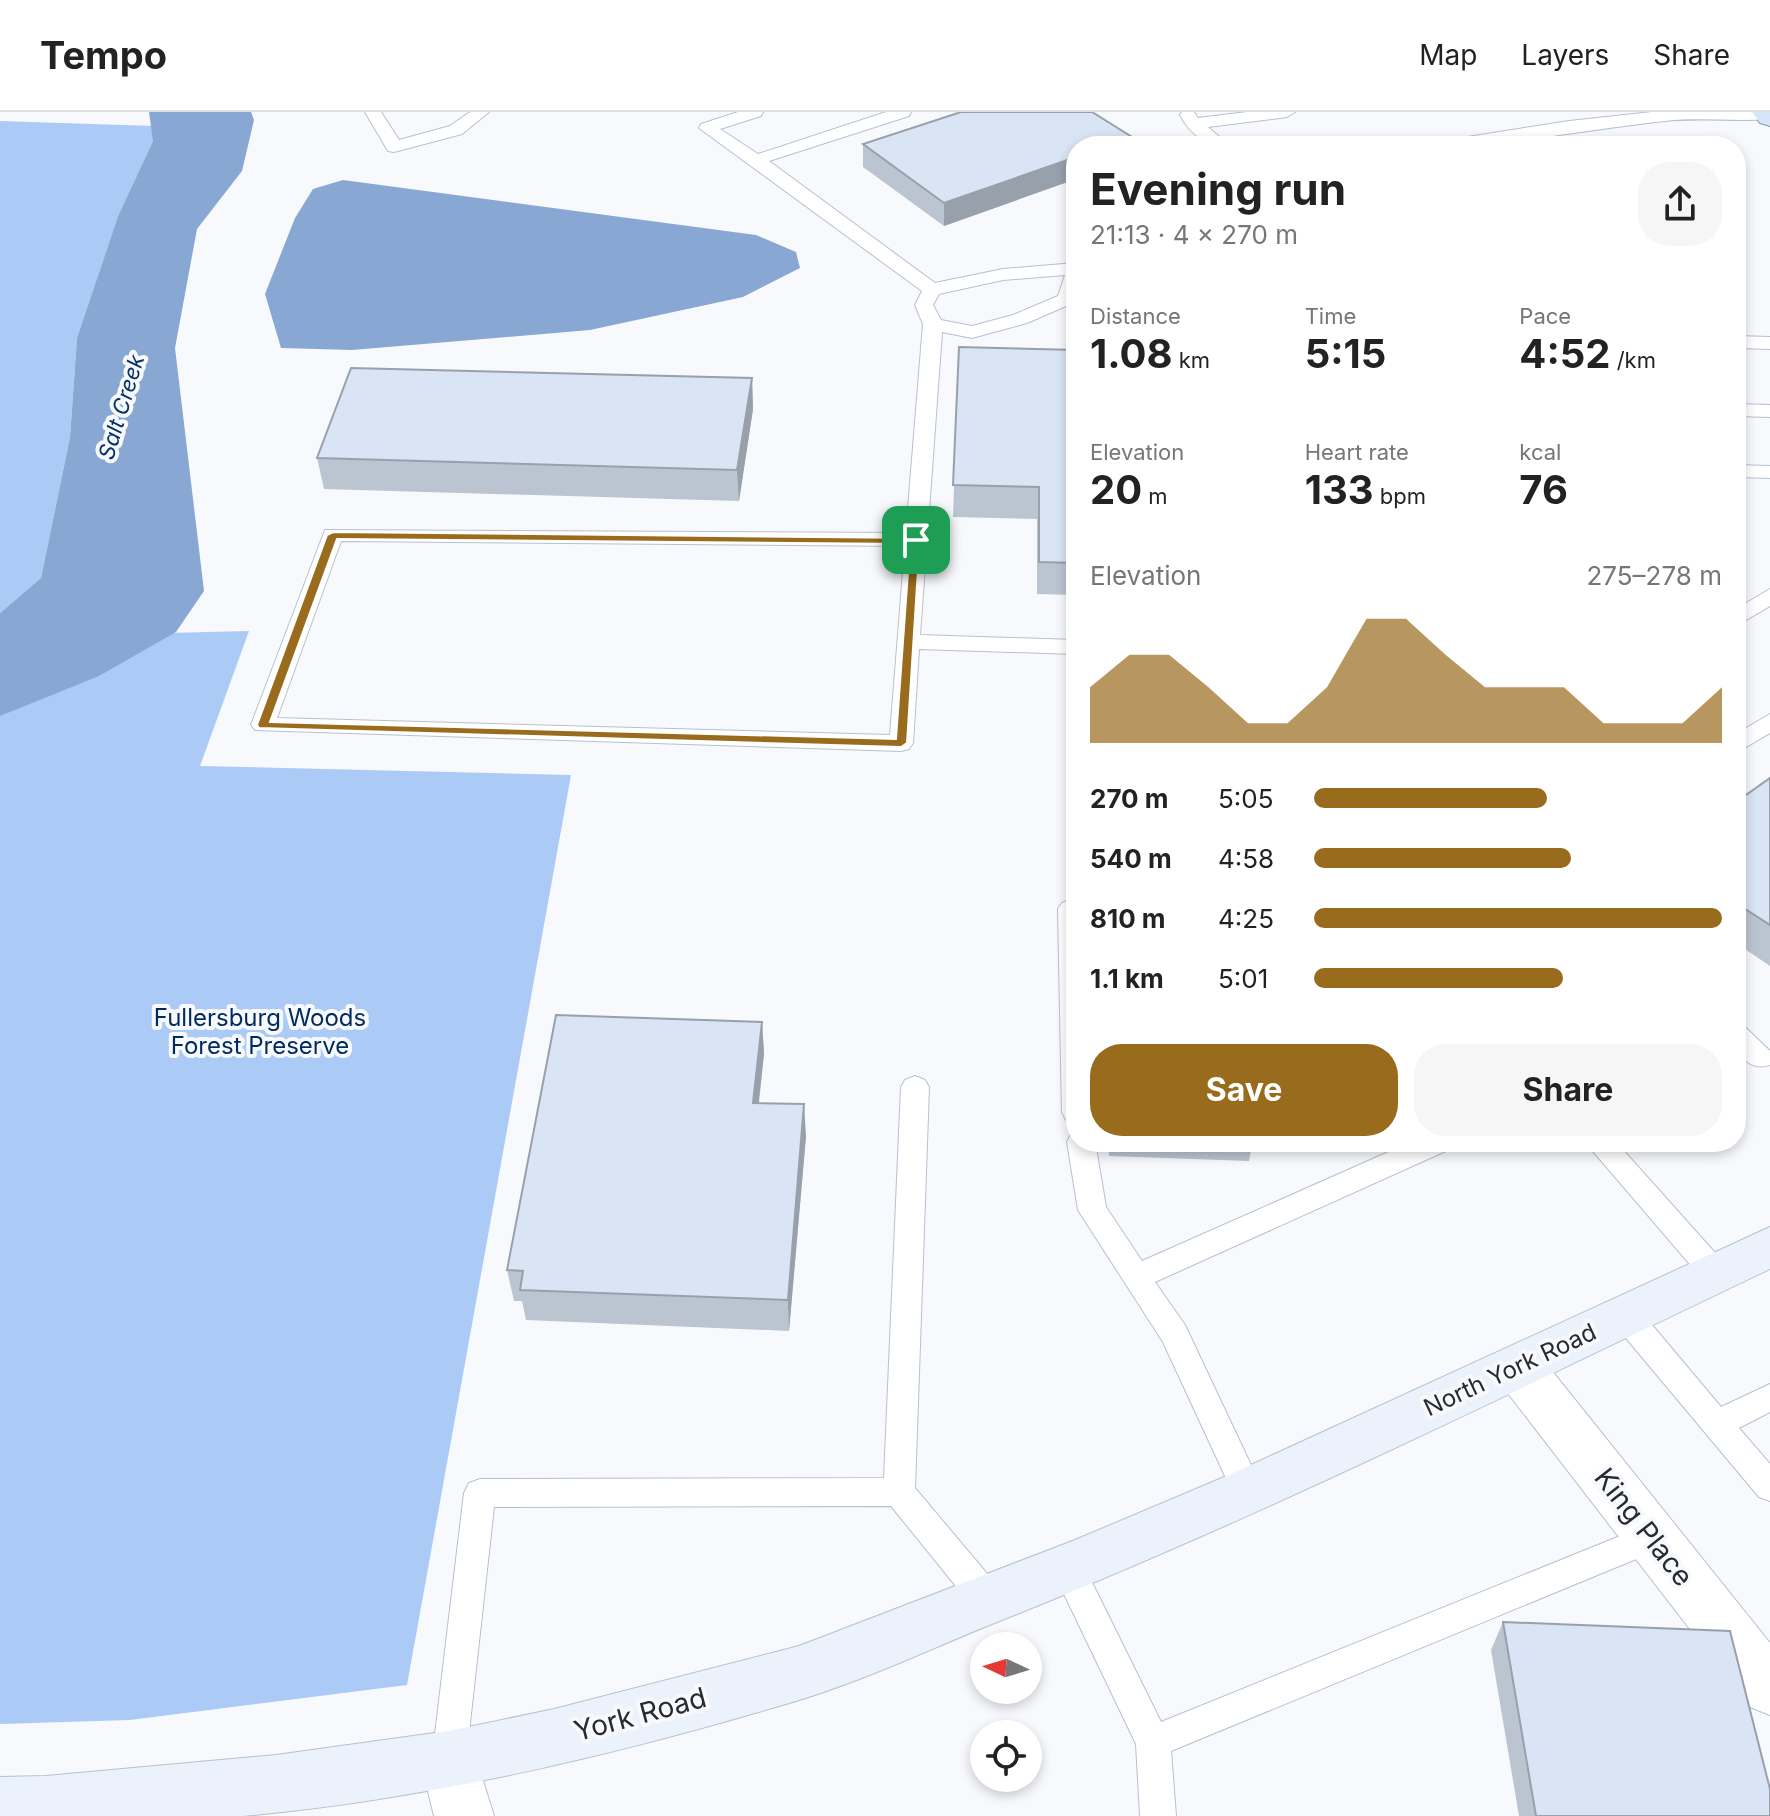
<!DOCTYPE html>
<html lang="en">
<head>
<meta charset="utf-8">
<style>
  body { margin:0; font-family:Inter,sans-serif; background:#f6f6f6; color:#222; height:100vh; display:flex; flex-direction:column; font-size:30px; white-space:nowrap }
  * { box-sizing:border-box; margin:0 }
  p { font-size:26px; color:#767676 }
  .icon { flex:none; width:44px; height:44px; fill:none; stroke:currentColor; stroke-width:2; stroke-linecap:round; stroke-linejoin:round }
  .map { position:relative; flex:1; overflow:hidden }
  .sheet { position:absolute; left:1066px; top:24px; width:680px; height:1016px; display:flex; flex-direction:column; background:#fff; border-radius:32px; box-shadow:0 4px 12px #0003 }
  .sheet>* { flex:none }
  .needle { width:52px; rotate:274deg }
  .fabs { position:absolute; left:970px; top:1520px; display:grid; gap:16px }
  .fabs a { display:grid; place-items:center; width:72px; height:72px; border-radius:50%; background:#fff; box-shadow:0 4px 12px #0003; font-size:40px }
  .pin { position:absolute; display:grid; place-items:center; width:68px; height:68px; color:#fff; margin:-34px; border-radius:16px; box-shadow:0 4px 12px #0006 }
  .round { display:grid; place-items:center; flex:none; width:84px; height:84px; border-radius:32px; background:#f6f6f6 }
  .headline { display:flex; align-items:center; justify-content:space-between; height:136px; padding:0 24px }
  h1 { font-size:44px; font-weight:700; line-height:60px }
  .stats { display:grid; grid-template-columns:repeat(3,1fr); gap:12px; height:136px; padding:8px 24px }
  .stats div { display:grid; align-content:center }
  .stats b { font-size:40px; font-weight:700 }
  .stats small { font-size:22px; font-weight:400 }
  .stats p { font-size:22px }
  .chart { height:224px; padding:16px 24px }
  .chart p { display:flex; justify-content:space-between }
  .chart svg { width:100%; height:144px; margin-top:8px; fill:#996b1c; opacity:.7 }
  .button { display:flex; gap:16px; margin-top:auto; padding:16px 24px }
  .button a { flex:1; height:92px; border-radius:32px; background:#996b1c; color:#fff; font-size:32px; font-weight:700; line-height:92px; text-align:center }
  .button a+a { background:#f6f6f6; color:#222 }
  ul { padding:0 24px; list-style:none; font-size:26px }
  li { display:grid; grid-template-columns:128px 96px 1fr; align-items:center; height:60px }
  li i { height:20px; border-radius:10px; background:#996b1c }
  header { display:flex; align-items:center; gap:48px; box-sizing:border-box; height:112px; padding:0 40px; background:#fff; border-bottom:2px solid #e0e0e0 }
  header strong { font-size:38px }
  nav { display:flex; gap:44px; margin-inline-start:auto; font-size:28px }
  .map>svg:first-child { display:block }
</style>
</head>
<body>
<header>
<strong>Tempo</strong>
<nav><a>Map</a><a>Layers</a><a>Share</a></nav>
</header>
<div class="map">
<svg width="1770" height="1704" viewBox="0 0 1770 1704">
  <rect width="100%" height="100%" fill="#f7f9fc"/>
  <path fill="#abcbf6" d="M0 9 153 14V29L118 104 77 226 70 325 41 466 0 501Z
    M249 519 200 654 571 663 407 1573 130 1608 0 1612V525Z"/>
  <path fill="#88a8d3" d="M149 0H251L254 8 242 59 197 117 175 236 204 479 176 520 99 564 0 604V501L41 466 70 325 77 226 118 104 153 29Z
    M343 68 756 123 796 140 800 156 743 185 590 218 352 238 281 236 265 182 295 106 313 77Z"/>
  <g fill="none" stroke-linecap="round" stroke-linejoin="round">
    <defs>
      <path id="service" d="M365 0H381L399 28 450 14 470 0H489L462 22 394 40 388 39Z
        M738 0H763L761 4 720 17 758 42 886 0H911L909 4 769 49 935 171 1003 157 1076 151V185L1073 191 1027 211 972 226 942 220 920 523 1076 528V542L919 537 913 631 909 637 901 639 255 618 251 613 325 418 906 421 923 212 915 193 922 179 699 16 701 12ZM1065 163 1058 184 1013 203 972 214 941 208 933 193 939 182 1003 168ZM341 429 905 434 890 623 277 606Z
        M1182 0H1194L1198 6 1247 0H1295L1287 5 1208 15 1230 34C1207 34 1191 24 1180 3Z
        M1652 0H1770V7C1735 10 1700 5 1665 9 1589 17 1509 34 1433 34L1442 29 1569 9Z
        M1736 224 1770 225V237L1736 236Z
        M1736 292 1770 293V305L1736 304Z
        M1736 353 1770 354V366L1736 365Z
        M1770 477V494L1736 514V497Z
        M1770 602V621L1736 641V622Z
        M1076 785V1011L1066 1008 1062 1000 1058 797 1062 791Z
        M1736 912 1745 915 1770 939V953C1753 958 1747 950 1736 939Z
        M915 964 925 968 929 975 915 1376 1000 1477 1004 1488 1000 1499 988 1503 976 1499 891 1394 494 1395 466 1647 461 1659 449 1664 437 1659 432 1647 464 1381 469 1371 480 1367 884 1366 901 975 905 968Z
        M1076 1021V1030H1095L1106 1095 1142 1149 1411 1030H1452L1448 1038 1155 1170 1185 1213 1259 1370 1264 1380 1259 1390 1248 1394 1237 1390 1163 1230 1078 1098 1067 1030 1071 1022Z
        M1585 1030H1616L1725 1152 1730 1161 1725 1170 1715 1173 1705 1170Z
        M1626 1192 1637 1195 1721 1295 1770 1272V1300L1739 1316 1770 1352V1389L1759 1385 1615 1213 1611 1204 1615 1195Z
        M1652 1411 1663 1416 1668 1426 1663 1436 1171 1639 1176 1704H1140L1136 1632 1052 1457 1056 1446 1068 1442 1080 1446 1161 1610Z"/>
      <path id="minor" d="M1518 1233 1536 1239 1770 1531V1603L1750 1595 1500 1271 1492 1255 1500 1239Z
        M449 1619 470 1627 494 1704H434L420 1647 428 1627Z"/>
      <path id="secondary" d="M1770 1115V1157C1516 1278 1264 1404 1002 1508 934 1535 866 1568 796 1589 616 1643 430 1687 243 1704H0V1665L46 1664 276 1643 449 1619 554 1597 799 1534 1075 1428 1229 1363Z"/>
      <path id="primary" d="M1752 0H1770V14L1760 11Z"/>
    </defs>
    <use href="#service" stroke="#b6c1d0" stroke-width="2"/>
    <use href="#minor" stroke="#b6c1d0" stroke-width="2"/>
    <use href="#secondary" stroke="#b6c1d0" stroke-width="2"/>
    <use href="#primary" stroke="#8798af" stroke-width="2"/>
    <use href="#service" fill="#fff" fill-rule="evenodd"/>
    <use href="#minor" fill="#fff" fill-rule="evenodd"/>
    <use href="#secondary" fill="#ebf2fb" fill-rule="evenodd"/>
    <use href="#primary" fill="#d6e5f8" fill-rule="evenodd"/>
  </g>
  <path fill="#bbc5d2" d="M1132 25 1131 34H1076V67L944 114 863 55V32Z
    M959 235 1076 238V483L1037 482V407L953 405Z
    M752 266 753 297 739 389 324 377 317 346Z
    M1770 666V854L1736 831V690Z
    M762 910 764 942 759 991 806 1024 789 1219 526 1208 522 1189H514L507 1158Z
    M1109 1030H1253L1249 1049 1109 1044Z
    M1503 1510 1770 1704H1519L1491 1538Z"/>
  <path fill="#98a0ab" d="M1132 25 1131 34H1107Z
    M1076 45V67L944 114V91Z
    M752 266 753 297 739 389 737 358Z
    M762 910 764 942 755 1022 753 991Z
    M804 992 806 1024 789 1219 788 1188Z"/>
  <path fill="#d9e5f4" stroke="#98a0ab" stroke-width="2" d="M961 0H1092L1132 25 1107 34H1076V45L944 91 863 32Z
    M959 235 1076 238V451L1039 450V375L953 373Z
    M351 256 752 266 737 358 317 346Z
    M1770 666V813L1736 791V690Z
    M556 903 762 910 753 991 804 992 788 1188 520 1178 523 1159 507 1158Z
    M1503 1510 1730 1519 1770 1677V1704H1536Z"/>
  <path fill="#996b1c" stroke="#fff" stroke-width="2" fill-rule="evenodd" d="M333 420 920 426 907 631 901 635 259 616 257 613 327 423ZM337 427 910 432 896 627 270 610Z"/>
  <g text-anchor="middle" stroke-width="8" stroke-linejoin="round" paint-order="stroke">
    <g font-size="22" font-style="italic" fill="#063266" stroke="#f7f9fc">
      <text transform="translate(121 295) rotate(-73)" y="8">Salt Creek</text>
    </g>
    <g font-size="24" fill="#002b5e" stroke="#f7f9fc">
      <text x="260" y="914">Fullersburg Woods<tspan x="260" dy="28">Forest Preserve</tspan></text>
    </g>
    <g font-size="24" fill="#272b31" stroke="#f7f9fc">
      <text transform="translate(1510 1258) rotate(-25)" y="8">North York Road</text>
    </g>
    <g font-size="28" fill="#272b31" stroke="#f7f9fc">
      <text transform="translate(1644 1415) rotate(52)" y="10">King Place</text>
      <text transform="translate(640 1602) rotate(-15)" y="10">York Road</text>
    </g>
  </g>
</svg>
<div class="fabs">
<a><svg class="needle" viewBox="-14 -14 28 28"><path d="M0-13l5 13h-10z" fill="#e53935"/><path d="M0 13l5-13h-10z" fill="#767676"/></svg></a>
<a><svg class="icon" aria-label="locate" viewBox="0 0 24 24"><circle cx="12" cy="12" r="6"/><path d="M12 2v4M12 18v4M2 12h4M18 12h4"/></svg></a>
</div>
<div class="pin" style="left:916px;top:428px;background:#1e9e55"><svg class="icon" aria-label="arrive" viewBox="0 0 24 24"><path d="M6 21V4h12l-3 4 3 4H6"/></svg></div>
<section class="sheet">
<div class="headline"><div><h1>Evening run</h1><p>21:13 · 4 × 270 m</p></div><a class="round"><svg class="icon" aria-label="share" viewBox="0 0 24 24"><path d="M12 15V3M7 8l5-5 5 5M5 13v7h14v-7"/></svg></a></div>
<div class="stats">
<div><p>Distance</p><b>1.08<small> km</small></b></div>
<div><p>Time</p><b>5:15</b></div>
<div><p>Pace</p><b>4:52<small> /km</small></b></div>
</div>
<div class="stats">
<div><p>Elevation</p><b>20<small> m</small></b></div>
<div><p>Heart rate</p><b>133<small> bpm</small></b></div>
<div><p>kcal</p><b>76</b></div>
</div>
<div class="chart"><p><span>Elevation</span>275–278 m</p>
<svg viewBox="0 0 160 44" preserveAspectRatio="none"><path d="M0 44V27L10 17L20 17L30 27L40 38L50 38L60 27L70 6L80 6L90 17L100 27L110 27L120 27L130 38L140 38L150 38L160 27V44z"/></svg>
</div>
<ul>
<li><b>270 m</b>5:05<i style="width:57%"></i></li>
<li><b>540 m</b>4:58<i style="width:63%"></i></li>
<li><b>810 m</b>4:25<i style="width:100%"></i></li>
<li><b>1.1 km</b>5:01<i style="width:61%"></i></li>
</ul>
<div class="button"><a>Save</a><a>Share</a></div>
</section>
</div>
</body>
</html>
